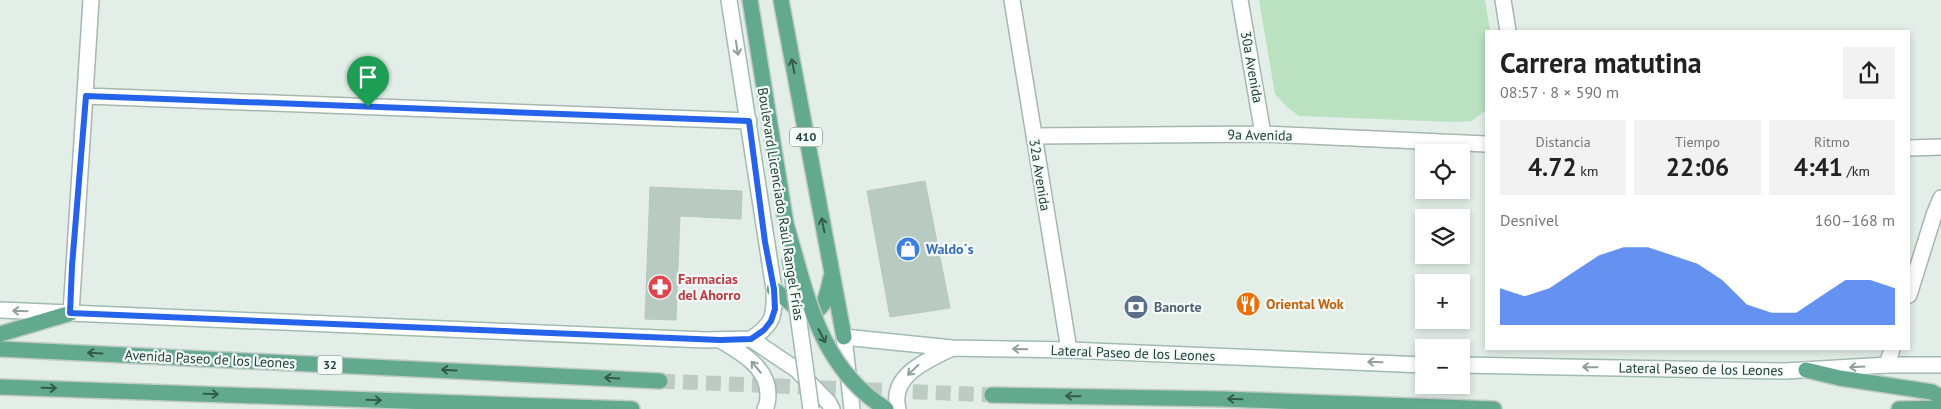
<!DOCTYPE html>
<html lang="es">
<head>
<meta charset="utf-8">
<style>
  body { margin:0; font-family:"PT Sans",sans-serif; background:#f2f2f2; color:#222; height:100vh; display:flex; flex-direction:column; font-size:19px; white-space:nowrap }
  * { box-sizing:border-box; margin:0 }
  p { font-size:16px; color:#767676 }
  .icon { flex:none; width:28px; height:28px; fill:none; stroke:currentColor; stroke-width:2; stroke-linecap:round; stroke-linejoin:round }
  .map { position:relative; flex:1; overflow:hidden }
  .panel { position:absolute; left:1485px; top:30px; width:425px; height:320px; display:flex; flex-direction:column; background:#fff; border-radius:0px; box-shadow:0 2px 8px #0003 }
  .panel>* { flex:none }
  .tools { position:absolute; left:1415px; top:144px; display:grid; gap:10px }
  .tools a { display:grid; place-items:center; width:55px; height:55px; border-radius:0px; background:#fff; box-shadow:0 2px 8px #0003; font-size:25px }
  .pin { position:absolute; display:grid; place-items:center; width:42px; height:42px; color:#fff; margin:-51px -21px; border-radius:50% 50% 50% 0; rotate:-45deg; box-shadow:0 0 5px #0007 }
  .pin .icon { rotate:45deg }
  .round { display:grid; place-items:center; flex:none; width:52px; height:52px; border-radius:0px; background:#f2f2f2 }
  .summary { display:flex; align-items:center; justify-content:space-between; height:85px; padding:0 15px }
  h1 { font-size:28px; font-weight:700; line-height:38px }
  .stats { display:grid; grid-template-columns:repeat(3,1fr); gap:8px; height:85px; padding:5px 15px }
  .stats div { display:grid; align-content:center; border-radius:0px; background:#f2f2f2; text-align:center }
  .stats b { font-size:25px; font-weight:700 }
  .stats small { font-size:14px; font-weight:400 }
  .stats p { font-size:14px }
  .chart { height:140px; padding:10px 15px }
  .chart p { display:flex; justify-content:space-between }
  .chart svg { width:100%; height:90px; margin-top:5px; fill:#2563eb; opacity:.7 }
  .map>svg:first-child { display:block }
</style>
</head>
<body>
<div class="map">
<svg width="1941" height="409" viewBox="0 0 1941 409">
  <rect width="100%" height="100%" fill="#e3eee8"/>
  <path fill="#bae2c1" d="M1259 0H1485L1490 31H1486V110L1472 121 1454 122 1299 116 1287 107 1275 94Z"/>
  <path fill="#b8cac1" stroke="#b4c9bf" d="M925 181 950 308 890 317 867 191Z
    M650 187 742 191 741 219 680 216 676 320 645 319Z"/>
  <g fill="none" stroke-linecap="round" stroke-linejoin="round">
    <path stroke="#bcccc4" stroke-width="15" stroke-dasharray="15 8" stroke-linecap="butt" d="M660 381 992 395"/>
    <defs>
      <path id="street" d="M1012 0 1069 350
        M1240 0 1263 134
        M1503 0 1508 31
        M86 96 749 121
        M1034 136 1263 134 1486 144
        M1909 148 1941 147
        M1909 295 1934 215 1941 198
        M71 313 91 0
        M1887 365 1892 349"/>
      <path id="secondary" d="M729 0 774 289C775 315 774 324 751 339
        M0 310 705 340 751 339
        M751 339 797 370 829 403 832 409
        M720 340C740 352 768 367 768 394 768 399 768 404 765 409
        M1461 365 1786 371 1887 365H1941
        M852 409 844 337 952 348 1069 350 1424 365
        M898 409C889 375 928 360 952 348"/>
      <path id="primary" d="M750 0 786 224
        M781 0 844 337
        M774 289C786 299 809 325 823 304 827 297 829 285 831 277
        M0 334 71 313
        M0 349 660 381
        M1806 370 1840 378 1932 392 1941 397
        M0 387 632 409
        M992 395 1223 399 1494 409
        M1899 409 1941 408"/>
    </defs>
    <use href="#street" stroke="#a5b7af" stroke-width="18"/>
    <use href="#secondary" stroke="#a0bbaf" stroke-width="18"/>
    <use href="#primary" stroke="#c1cac7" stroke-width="18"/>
    <use href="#street" stroke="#fff" stroke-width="15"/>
    <use href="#secondary" stroke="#fff" stroke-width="15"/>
    <use href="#primary" stroke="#63a990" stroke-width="15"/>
    <defs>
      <path id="secondary-bridge" d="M790 257 811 409"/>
      <path id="primary-bridge" d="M786 224C807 294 818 366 886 409"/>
    </defs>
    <use href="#secondary-bridge" stroke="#a0bbaf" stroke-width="18" stroke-linecap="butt"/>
    <use href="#primary-bridge" stroke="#c1cac7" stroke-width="18" stroke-linecap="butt"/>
    <use href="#secondary-bridge" stroke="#fff" stroke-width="15"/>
    <use href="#primary-bridge" stroke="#63a990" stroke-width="15"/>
  </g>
  <defs><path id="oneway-shaft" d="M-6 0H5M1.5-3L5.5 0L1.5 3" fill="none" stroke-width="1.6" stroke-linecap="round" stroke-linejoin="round" transform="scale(1.25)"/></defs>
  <g stroke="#90a09a">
    <use href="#oneway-shaft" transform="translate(737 48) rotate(81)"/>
    <use href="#oneway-shaft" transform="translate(20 311) rotate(-178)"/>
    <use href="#oneway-shaft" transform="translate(1020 349) rotate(-179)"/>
    <use href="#oneway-shaft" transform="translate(1375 362) rotate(-178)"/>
    <use href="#oneway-shaft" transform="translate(756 367) rotate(-130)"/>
    <use href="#oneway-shaft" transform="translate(1590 367) rotate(-179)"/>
    <use href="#oneway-shaft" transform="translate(1857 367) rotate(177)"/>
    <use href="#oneway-shaft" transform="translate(913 370) rotate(137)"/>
  </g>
  <g stroke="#315c4c">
    <use href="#oneway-shaft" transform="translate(793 66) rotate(-101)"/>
    <use href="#oneway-shaft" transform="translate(823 225) rotate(-101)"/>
    <use href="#oneway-shaft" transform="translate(822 336) rotate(63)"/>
    <use href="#oneway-shaft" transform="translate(95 353) rotate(-177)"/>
    <use href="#oneway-shaft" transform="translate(449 370) rotate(-177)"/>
    <use href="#oneway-shaft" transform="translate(612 378) rotate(-177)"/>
    <use href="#oneway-shaft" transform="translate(49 388) rotate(2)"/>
    <use href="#oneway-shaft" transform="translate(211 394) rotate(2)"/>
    <use href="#oneway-shaft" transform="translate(1073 396) rotate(-179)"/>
    <use href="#oneway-shaft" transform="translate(1235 399) rotate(-178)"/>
    <use href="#oneway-shaft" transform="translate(374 400) rotate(2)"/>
  </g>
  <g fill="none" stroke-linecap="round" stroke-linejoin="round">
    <defs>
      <path id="route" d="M86 96 749 121 765 242 774 289 775 309 771 321 764 330 751 339 720 340 70 313 72 266Z"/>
    </defs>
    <use href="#route" stroke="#fff" stroke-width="10"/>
    <use href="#route" stroke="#2563eb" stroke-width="6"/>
  </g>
  <defs>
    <symbol id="shop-disc" viewBox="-11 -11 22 22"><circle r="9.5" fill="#3f7fe0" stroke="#f4faf7"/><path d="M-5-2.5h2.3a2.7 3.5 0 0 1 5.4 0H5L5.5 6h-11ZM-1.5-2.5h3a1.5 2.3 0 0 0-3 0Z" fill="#fff"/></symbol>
    <symbol id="pharmacy-disc" viewBox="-11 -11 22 22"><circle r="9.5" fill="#e0444e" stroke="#f4faf7"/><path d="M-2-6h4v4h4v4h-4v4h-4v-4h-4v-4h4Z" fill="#fff"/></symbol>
    <symbol id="restaurant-disc" viewBox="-11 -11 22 22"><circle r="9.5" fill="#e8710a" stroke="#f4faf7"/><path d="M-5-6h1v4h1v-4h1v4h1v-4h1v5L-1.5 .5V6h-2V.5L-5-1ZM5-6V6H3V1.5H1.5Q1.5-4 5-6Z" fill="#fff"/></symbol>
    <symbol id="bank-disc" viewBox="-11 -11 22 22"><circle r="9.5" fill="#5c6f8a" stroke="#f4faf7"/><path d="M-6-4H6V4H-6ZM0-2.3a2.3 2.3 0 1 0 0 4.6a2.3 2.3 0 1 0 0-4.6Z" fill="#fff"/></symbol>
  </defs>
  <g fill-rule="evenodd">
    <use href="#shop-disc" x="894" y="235" width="28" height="28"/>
    <use href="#pharmacy-disc" x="646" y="273" width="28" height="28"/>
    <use href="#restaurant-disc" x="1234" y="290" width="28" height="28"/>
    <use href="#bank-disc" x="1122" y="293" width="28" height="28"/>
  </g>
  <g text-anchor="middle" stroke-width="4.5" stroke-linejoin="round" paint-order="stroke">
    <g fill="#f4faf7" stroke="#607970" stroke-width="1">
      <rect x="790" y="127.5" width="32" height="19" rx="4"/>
      <rect x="317.5" y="355.5" width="25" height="19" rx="4"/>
    </g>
    <g font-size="12" font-weight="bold" fill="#204236">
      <text x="806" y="141">410</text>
      <text x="330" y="369">32</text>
    </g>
    <g font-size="14" fill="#204236" stroke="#f4faf7">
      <text transform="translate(1252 67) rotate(80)" y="5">30a Avenida</text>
      <text transform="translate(1260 135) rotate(1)" y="5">9a Avenida</text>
      <text transform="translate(1040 175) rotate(81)" y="5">32a Avenida</text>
      <text transform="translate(781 204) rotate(81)" y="5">Boulevard Licenciado Raúl Rangel Frías</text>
      <text transform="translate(1133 353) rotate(2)" y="5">Lateral Paseo de los Leones</text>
      <text transform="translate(210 359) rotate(3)" y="5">Avenida Paseo de los Leones</text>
      <text transform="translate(1701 369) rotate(1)" y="5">Lateral Paseo de los Leones</text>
    </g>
    <g font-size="14" font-weight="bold" fill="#366cbe" stroke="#f4faf7" text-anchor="start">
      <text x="926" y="254">Waldo´s</text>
    </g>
    <g font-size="14" font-weight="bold" fill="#be3a42" stroke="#f4faf7" text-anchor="start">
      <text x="678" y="284">Farmacias<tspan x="678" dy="16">del Ahorro</tspan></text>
    </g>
    <g font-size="14" font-weight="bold" fill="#c56008" stroke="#f4faf7" text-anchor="start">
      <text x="1266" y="309">Oriental Wok</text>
    </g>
    <g font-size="14" font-weight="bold" fill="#4e5e75" stroke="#f4faf7" text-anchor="start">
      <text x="1154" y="312">Banorte</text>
    </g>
  </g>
</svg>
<div class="tools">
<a><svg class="icon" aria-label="locate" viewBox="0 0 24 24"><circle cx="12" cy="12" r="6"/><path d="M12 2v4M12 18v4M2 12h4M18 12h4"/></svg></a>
<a><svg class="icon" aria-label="layers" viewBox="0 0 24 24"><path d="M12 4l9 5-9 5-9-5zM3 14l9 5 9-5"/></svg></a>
<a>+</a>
<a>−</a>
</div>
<div class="pin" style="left:368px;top:107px;background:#1e9e55"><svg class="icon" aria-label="arrive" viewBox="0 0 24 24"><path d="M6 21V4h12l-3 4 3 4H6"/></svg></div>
<section class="panel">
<div class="summary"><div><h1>Carrera matutina</h1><p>08:57 · 8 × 590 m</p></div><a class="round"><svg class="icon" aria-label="share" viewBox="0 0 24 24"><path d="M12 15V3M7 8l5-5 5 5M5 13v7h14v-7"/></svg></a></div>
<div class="stats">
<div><p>Distancia</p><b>4.72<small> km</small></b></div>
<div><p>Tiempo</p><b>22:06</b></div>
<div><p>Ritmo</p><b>4:41<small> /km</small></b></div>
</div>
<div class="chart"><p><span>Desnivel</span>160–168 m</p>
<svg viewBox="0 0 160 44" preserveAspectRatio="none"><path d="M0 44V26L10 30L20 26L30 18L40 10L50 6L60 6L70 10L80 14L90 22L100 34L110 38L120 38L130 30L140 22L150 22L160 26V44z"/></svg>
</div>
</section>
</div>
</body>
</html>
